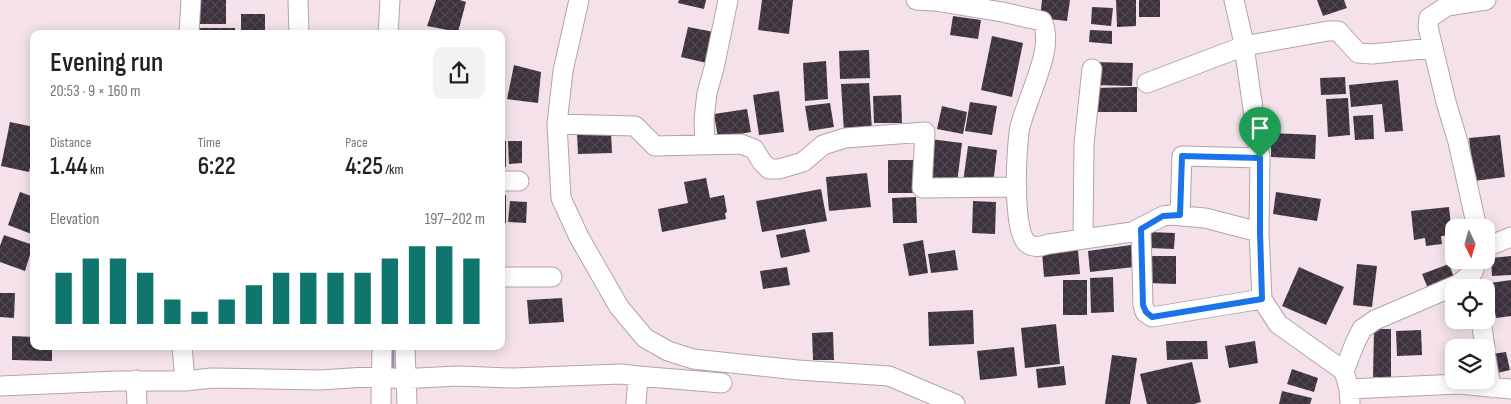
<!DOCTYPE html>
<html lang="en">
<head>
<meta charset="utf-8">
<style>
  body { margin:0; font-family:"Sofia Sans Condensed",sans-serif; background:#f2f2f2; color:#222; height:100vh; display:flex; flex-direction:column; font-size:19px; white-space:nowrap }
  * { box-sizing:border-box; margin:0 }
  p { font-size:16px; color:#767676 }
  .icon { flex:none; width:28px; height:28px; fill:none; stroke:currentColor; stroke-width:2; stroke-linecap:round; stroke-linejoin:round }
  .map { position:relative; flex:1; overflow:hidden }
  .side { position:absolute; left:30px; top:30px; width:475px; height:320px; display:flex; flex-direction:column; background:#fff; border-radius:10px; box-shadow:0 2px 12px #0003 }
  .side>* { flex:none }
  .needle { width:32px; rotate:175deg }
  .fabs { position:absolute; left:1445px; top:219px; display:grid; gap:10px }
  .fabs a { display:grid; place-items:center; width:50px; height:50px; border-radius:10px; background:#fff; box-shadow:0 2px 12px #0003; font-size:25px }
  .pin { position:absolute; display:grid; place-items:center; width:42px; height:42px; color:#fff; margin:-51px -21px; border-radius:50% 50% 50% 0; rotate:-45deg; box-shadow:0 0 5px #0007 }
  .pin .icon { rotate:45deg }
  .round { display:grid; place-items:center; flex:none; width:52px; height:52px; border-radius:10px; background:#f2f2f2 }
  .head { display:flex; align-items:center; justify-content:space-between; height:85px; padding:0 20px }
  h1 { font-size:28px; font-weight:600; line-height:38px }
  .figures { display:grid; grid-template-columns:repeat(3,1fr); gap:8px; height:85px; padding:5px 20px }
  .figures div { display:grid; align-content:center }
  .figures b { font-size:25px; font-weight:600 }
  .figures small { font-size:14px; font-weight:400 }
  .figures p { font-size:14px }
  .chart { height:140px; padding:10px 20px }
  .chart p { display:flex; justify-content:space-between }
  .chart svg { width:100%; height:90px; margin-top:5px; stroke:#0f766e; stroke-width:6 }
  .map>svg:first-child { display:block }
</style>
</head>
<body>
<div class="map">
<svg width="1511" height="404" viewBox="0 0 1511 404">
  <defs>
    <pattern id="building-cross-hatch" width="8" height="8" patternUnits="userSpaceOnUse" patternTransform="scale(1.25)"><rect width="8" height="8" fill="#3c323d"/><path d="M0 0l8 8M0 8l8-8" fill="none" stroke="#4f4750"/></pattern>
  </defs>
  <rect width="100%" height="100%" fill="#f4e1e9"/>
  <g fill="none" stroke-linecap="round" stroke-linejoin="round">
    <path stroke="#9689b7" stroke-width="7" d="M391 376V346"/>
  </g>
  <path fill="url(#building-cross-hatch)" d="M200 0H226V24H200Z
    M436 0H460L466 2 458 32 427 26Z
    M679 0H706L704 9 678 3Z
    M762 0H793L789 34 758 30Z
    M1042 0H1070L1067 21 1040 18Z
    M1116 0H1136V26L1117 27Z
    M1139 0H1160V17H1139Z
    M1317 0H1344L1347 8 1323 16Z
    M1092 7 1113 8 1111 26 1091 24Z
    M241 14H265V34H241Z
    M953 16 981 20 978 39 950 35Z
    M688 27 714 32 711 64 681 57Z
    M198 28H235V34H198Z
    M1090 30 1112 31V44L1089 42Z
    M992 36 1023 43 1012 97 981 90Z
    M869 50 870 78 840 79 839 51Z
    M826 61 828 99 805 101 803 63Z
    M1094 62 1133 63 1132 86 1093 85Z
    M514 65 541 72 538 103 507 99Z
    M1345 77 1346 94 1321 95 1320 78Z
    M1398 80 1403 131 1385 132 1382 104 1351 107 1349 85Z
    M869 83 872 130 844 132 841 84Z
    M1137 87V112H1093V88Z
    M779 91 784 132 759 135 753 95Z
    M901 95 902 123H874L873 96Z
    M1348 98 1350 135 1328 137 1326 99Z
    M970 102 997 106 992 135 965 131Z
    M830 103 834 127 809 131 805 106Z
    M942 106 967 112 963 134 937 129Z
    M747 109 751 132 718 138 714 114Z
    M1373 115 1374 139 1355 140 1353 116Z
    M10 122 34 127V150L29 172 1 166Z
    M611 132 612 153 578 154 577 133Z
    M1271 133 1316 135 1315 159 1271 157Z
    M1500 135 1505 177 1474 181 1469 138Z
    M930 139 962 143 957 183 925 180Z
    M501 141H506V167H501Z
    M508 141H522V163L509 164Z
    M968 146 997 150 993 185 963 182Z
    M888 160H916V193H888Z
    M867 173 871 207 829 211 826 177Z
    M706 178 710 198 724 195 727 212 725 213 726 219 662 232 658 209 688 203 684 182Z
    M821 189 827 221 762 232 756 201Z
    M20 192 34 197V235L8 225Z
    M1276 192 1321 199 1317 221 1273 214Z
    M501 194 506 195V223H501Z
    M916 197 917 223H893L892 198Z
    M510 201 527 202 526 223 508 222Z
    M973 201 996 202 995 234 972 233Z
    M1449 207 1452 235 1441 236 1442 244 1426 246 1425 238 1414 240 1411 211Z
    M805 229 810 252 781 258 776 235Z
    M1149 232 1175 233 1174 249 1149 248Z
    M4 235 33 245 25 271 0 262V246Z
    M923 240 928 273 909 276 903 244Z
    M1131 245 1134 267 1090 272 1088 251Z
    M955 250 958 270 931 273 928 254Z
    M1078 250 1080 274 1044 277 1042 252Z
    M1148 256H1176V284L1147 283Z
    M1511 256V275L1492 276 1491 258Z
    M1357 264 1377 266 1372 307 1353 305Z
    M1449 264 1455 280 1429 291 1422 274Z
    M787 267 790 285 763 289 760 271Z
    M1299 267 1344 287 1326 325 1282 306Z
    M1113 277 1114 312 1091 313 1090 278Z
    M1063 280H1087V315H1063Z
    M1511 280V316L1496 318 1490 283Z
    M0 293H15L14 318 0 317Z
    M562 298 564 322 529 324 527 300Z
    M973 310 974 344 929 346 928 312Z
    M1056 324 1060 364 1025 368 1021 328Z
    M1374 329H1391V377H1373Z
    M1421 330 1422 355 1397 356 1396 331Z
    M833 332 834 360H813L812 333Z
    M12 336 34 337V346H52V361L12 360Z
    M1166 341H1207L1208 359 1167 360Z
    M1255 341 1258 363 1229 368 1225 346Z
    M1014 347 1017 376 980 380 977 351Z
    M1506 352 1510 370 1497 373 1492 354Z
    M1112 355 1137 358 1130 404H1105Z
    M1192 362 1201 402 1194 404H1147L1140 374Z
    M1064 366 1066 385 1038 388 1036 369Z
    M1292 369 1318 378 1314 392 1287 384Z
    M1282 391 1312 398 1310 404H1279Z"/>
  <g fill="none" stroke-linecap="round" stroke-linejoin="round">
    <defs>
      <path id="minor" d="M298 0 299 34
        M579 0 563 71 557 124 561 198 579 237 619 307 645 338 668 351 693 359 798 370 889 376 955 404
        M916 0 935 1 1002 12 1042 21C1048 33 1046 46 1043 58 1037 82 1026 104 1020 127 1016 147 1012 231 1027 243 1034 249 1042 246 1049 244L1132 232 1163 216 1171 215 1205 218 1259 232
        M1234 0 1243 39 1260 158 1259 232 1262 299 1278 324 1344 371 1349 389 1350 404
        M189 34 191 0
        M388 34 390 0
        M1147 83 1244 46 1328 31H1338L1358 53 1372 54 1432 48
        M557 124 635 126 655 146 741 144 754 149 762 162 769 169H779L803 162 823 145 845 138 925 132 922 188 1017 187
        M705 144 704 119 707 93 714 68 728 0
        M501 181H519
        M1180 215 1182 156 1260 158
        M1477 228 1458 142 1446 102 1428 27 1429 18 1447 6 1486 0
        M1141 229 1143 305 1145 312 1152 317 1262 299
        M1083 238 1084 144 1092 69
        M1486 247 1511 237
        M501 277H552
        M1481 320 1485 348
        M182 346 185 381
        M405 346 407 404
        M1486 357 1491 388
        M1344 371 1355 343 1362 329 1375 320 1459 284 1473 272 1477 260
        M638 376 722 383
        M136 380 137 404
        M0 386 118 381H185L212 378 320 380 382 376 399 379 458 376 513 378 621 374 638 376 636 404
        M1349 389 1459 384 1511 389
        M381 404 382 346"/>
    </defs>
    <use href="#minor" stroke="#b5a3ab" stroke-width="21"/>
    <use href="#minor" stroke="#fff" stroke-width="19"/>
  </g>
  <g fill="none" stroke-linecap="round" stroke-linejoin="round">
    <defs>
      <path id="route" d="M1182 156 1260 158V232L1262 299 1152 317 1146 312 1143 305 1141 229 1163 216 1180 215Z"/>
    </defs>
    <use href="#route" stroke="#fff" stroke-width="10"/>
    <use href="#route" stroke="#1a73e8" stroke-width="6"/>
  </g>
</svg>
<div class="fabs">
<a><svg class="needle" viewBox="-14 -14 28 28"><path d="M0-13l5 13h-10z" fill="#e53935"/><path d="M0 13l5-13h-10z" fill="#767676"/></svg></a>
<a><svg class="icon" aria-label="locate" viewBox="0 0 24 24"><circle cx="12" cy="12" r="6"/><path d="M12 2v4M12 18v4M2 12h4M18 12h4"/></svg></a>
<a><svg class="icon" aria-label="layers" viewBox="0 0 24 24"><path d="M12 4l9 5-9 5-9-5zM3 14l9 5 9-5"/></svg></a>
</div>
<div class="pin" style="left:1260px;top:158px;background:#1e9e55"><svg class="icon" aria-label="arrive" viewBox="0 0 24 24"><path d="M6 21V4h12l-3 4 3 4H6"/></svg></div>
<section class="side">
<div class="head"><div><h1>Evening run</h1><p>20:53 · 9 × 160 m</p></div><a class="round"><svg class="icon" aria-label="share" viewBox="0 0 24 24"><path d="M12 15V3M7 8l5-5 5 5M5 13v7h14v-7"/></svg></a></div>
<div class="figures">
<div><p>Distance</p><b>1.44<small> km</small></b></div>
<div><p>Time</p><b>6:22</b></div>
<div><p>Pace</p><b>4:25<small> /km</small></b></div>
</div>
<div class="chart"><p><span>Elevation</span>197–202 m</p>
<svg viewBox="0 0 160 44" preserveAspectRatio="none"><path d="M5 44V19M15 44V12M25 44V12M35 44V19M45 44V32M55 44V38M65 44V32M75 44V25M85 44V19M95 44V19M105 44V19M115 44V19M125 44V12M135 44V6M145 44V6M155 44V12"/></svg>
</div>
</section>
</div>
</body>
</html>
